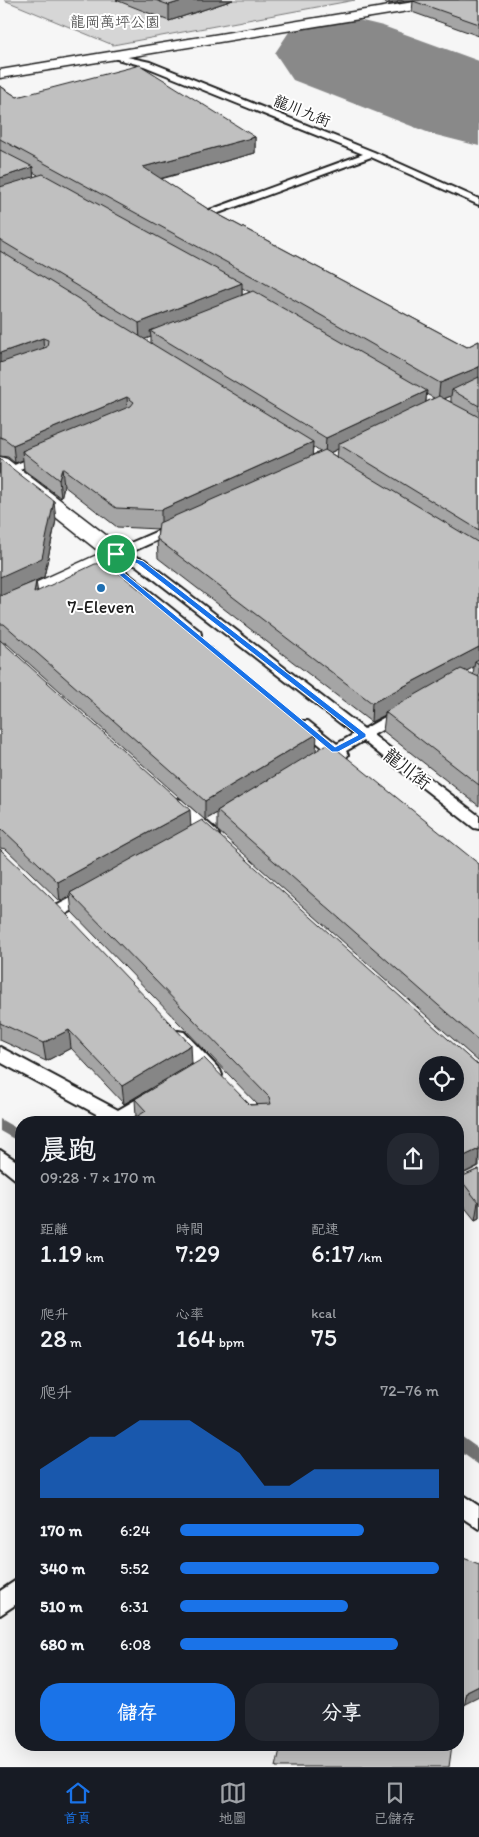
<!DOCTYPE html>
<html lang="zh-TW">
<head>
<meta charset="utf-8">
<style>
  body { margin:0; font-family:Itim,"LXGW WenKai TC",sans-serif; background:#242831; color:#f1f3f6; height:100vh; display:flex; flex-direction:column; font-size:19px; white-space:nowrap }
  * { box-sizing:border-box; margin:0 }
  p { font-size:16px; color:#9ea1a6 }
  .icon { flex:none; width:28px; height:28px; fill:none; stroke:currentColor; stroke-width:2; stroke-linecap:round; stroke-linejoin:round }
  .map { position:relative; flex:1; overflow:hidden }
  .drawer { position:absolute; left:15px; top:1116px; width:449px; height:635px; display:flex; flex-direction:column; background:#171b24; border-radius:20px; box-shadow:0 5px 20px #0002 }
  .drawer>* { flex:none }
  .fabs { position:absolute; left:419px; top:1056px; display:grid; gap:10px }
  .fabs a { display:grid; place-items:center; width:45px; height:45px; border-radius:50%; background:#171b24; box-shadow:0 5px 20px #0002; font-size:25px }
  .pin { position:absolute; display:grid; place-items:center; width:42px; height:42px; color:#fff; margin:-21px; border:2px solid #fff; border-radius:50%; box-shadow:0 1px 5px #0007 }
  .round { display:grid; place-items:center; flex:none; width:52px; height:52px; border-radius:20px; background:#242831 }
  .summary { display:flex; align-items:center; justify-content:space-between; height:85px; padding:0 25px }
  h1 { font-size:28px; font-weight:600; line-height:38px }
  .figures { display:grid; grid-template-columns:repeat(3,1fr); gap:8px; height:85px; padding:5px 25px }
  .figures div { display:grid; align-content:center }
  .figures b { font-size:25px; font-weight:600 }
  .figures small { font-size:14px; font-weight:400 }
  .figures p { font-size:14px }
  .chart { height:140px; padding:10px 25px }
  .chart p { display:flex; justify-content:space-between }
  .chart svg { width:100%; height:90px; margin-top:5px; fill:#1a73e8; opacity:.7 }
  .button { display:flex; gap:10px; margin-top:auto; padding:10px 25px }
  .button a { flex:1; height:58px; border-radius:20px; background:#1a73e8; color:#fff; font-size:20px; font-weight:600; line-height:58px; text-align:center }
  .button a+a { background:#242831; color:#f1f3f6 }
  ul { padding:0 25px; list-style:none; font-size:16px }
  li { display:grid; grid-template-columns:80px 60px 1fr; align-items:center; height:38px }
  li i { height:12px; border-radius:6px; background:#1a73e8 }
  .tabs { display:flex; justify-content:space-around; align-items:center; height:70px; border-top:1px solid #363941; background:#171b24; font-size:14px; color:#9ea1a6 }
  .tabs a { display:grid; justify-items:center; gap:2px }
  .tabs .current { color:#1a73e8 }
  .map>svg:first-child { display:block }
</style>
</head>
<body>
<div class="map">
<svg width="479" height="1767" viewBox="0 0 479 1767">
  <rect width="100%" height="100%" fill="#f6f6f6"/>
  <filter id="ink" filterUnits="userSpaceOnUse"><feTurbulence type="fractalNoise" baseFrequency=".02" numOctaves="2"/><feDisplacementMap in="SourceGraphic" scale="10" xChannelSelector="R" yChannelSelector="G"/><feConvolveMatrix kernelMatrix="1 2 1 2 8 2 1 2 1" color-interpolation-filters="sRGB"/></filter>
  <g filter="url(#ink)">
    <path fill="#d6d6d6" stroke="#797979" d="M4 0H355L113 45Z"/>
    <g fill="none" stroke-linecap="round" stroke-linejoin="round">
      <path fill="#727272" fill-rule="evenodd" d="M0 1119 21 1131V1143L0 1131Z
        M458 1434 479 1449V1465L458 1450Z"/>
      <path fill="#898989" fill-rule="evenodd" d="M338 15 383 26 479 61V146L432 134 293 80 275 53 293 26Z"/>
      <defs>
        <path id="service" d="M109 53 150 62 374 152 479 199V205L371 157 213 215H207V211L363 154 144 66 109 57Z
          M42 453 46 454V458L13 472H5L3 470Z
          M176 523 182 527 180 530 127 554 145 560 364 729 397 710H407L409 713 407 716 373 735 479 816V829L474 828 363 741 346 751 348 755 346 758 335 757 325 763H315L313 760 326 750 298 727 296 724 298 721H308L337 744 354 734 137 566 124 561 126 572 200 631 201 634 200 637H190L116 576 110 554 112 551Z
          M177 799 182 800 217 831 219 835 217 839H207L172 808 170 804 172 800Z
          M88 889 93 891 96 895 93 899 64 915H54L51 911 54 907Z
          M178 1031 184 1032 220 1070 222 1075 220 1080 214 1082 208 1080 172 1042 170 1037 172 1032Z
          M0 1047 118 1110 151 1091 157 1093 159 1098 157 1103 125 1122H111L0 1062Z
          M0 1150 21 1164V1181L15 1179 0 1167Z
          M458 1492 479 1506V1529L458 1515Z
          M21 1577V1601L0 1615V1591Z"/>
        <path id="minor" d="M426 0H458L451 4 0 78V70Z
          M0 457 7 459 124 549 127 554 124 559 0 615V599L101 553 0 473Z"/>
      </defs>
      <use href="#service" stroke="#1c1c1c" stroke-width="4"/>
      <use href="#minor" stroke="#1c1c1c" stroke-width="3"/>
      <use href="#service" fill="#fff" fill-rule="evenodd"/>
      <use href="#minor" fill="#fff" fill-rule="evenodd"/>
    </g>
    <path fill="#a5a5a5" stroke="#1c1c1c" fill-rule="evenodd" d="M116 0H233L169 21Z
      M377 0H414L389 4Z
      M479 0V36L412 12 413 1Z
      M0 86 17 97 255 137V153L161 179 208 209 467 347 479 341V806L383 731 385 715 371 722 158 558 157 539 158 529 117 527 64 486 61 498 24 470 23 460 15 463 8 457 0 456ZM33 172 38 175 34 177ZM242 288 250 292 242 295ZM151 337V344L144 339ZM426 394 434 398 426 402ZM451 396V402L444 399ZM313 447 320 452 312 455ZM338 449 337 457 330 453ZM474 667 473 675 466 671Z
      M0 459 56 520 44 577 24 586 38 591 316 751 479 864V1062L217 830V813L205 820 6 643H3L191 826 475 1063 479 1064V1166L461 1175V1177L479 1169V1218L475 1220 458 1199V1122L136 1117 135 1099 258 1105 72 912 70 895 60 901 6 849 0 848Z
      M0 849 192 1064 124 1104 71 1048 46 1061 0 1040Z
      M458 1556 464 1704 459 1724H458Z"/>
    <path fill="#868686" stroke="#1c1c1c" d="M185 0H233L169 21V5Z
      M389 0H414L389 4Z
      M255 137V153L144 183 143 167Z
      M33 167 34 184 0 195V178Z
      M242 283V301L150 331 151 337 140 341 139 323Z
      M43 338 44 356 0 371V353Z
      M479 367V384L452 390 451 396 438 401 440 383Z
      M427 391 425 408 338 444V449L325 455 326 438Z
      M127 397 128 415 22 451 23 460 15 463 13 445Z
      M313 442 312 461 161 529V510Z
      M62 468 64 486 61 498 59 480Z
      M54 501 56 520 44 577 0 597V577Z
      M36 581 39 600 34 593Z
      M479 647V664L475 661 474 667 386 714 385 712V715L371 722 372 703Z
      M317 734 316 753 217 811V813L205 820V801Z
      M190 810 191 829 70 893V895L60 901 58 882Z
      M69 1030 71 1048 46 1061 43 1043Z
      M191 1045 192 1064 124 1104 122 1086Z
      M479 1149 478 1166 458 1176 460 1158Z
      M478 1202H479V1218L475 1220Z
      M479 1686V1697L463 1705 467 1692Z"/>
    <path fill="#c0c0c0" stroke="#1c1c1c" fill-rule="evenodd" d="M155 0H185L169 5Z
      M421 0H479V24L413 1Z
      M140 65 255 137 143 167 208 209 467 347 479 341V367L440 383 259 280 0 139V86L17 97Z
      M0 150 33 167 0 178Z
      M43 174 242 283 139 323 0 240V187Z
      M0 251 313 442 161 510 116 508 62 468 59 480 22 451 131 406 134 402 127 397 13 445 5 439 0 437V363L47 347 48 340 43 338 0 353Z
      M253 291 427 391 326 438 150 331Z
      M479 377V406L452 390Z
      M439 396 479 417V530L338 444Z
      M325 450 479 543V647L372 703 157 539 159 523Z
      M0 459 54 501 42 558 0 577Z
      M107 563 317 734 205 801 4 624H0V596L36 581 34 593 95 564Z
      M0 640 190 810 58 882 3 830 0 829Z
      M479 659V664L475 661Z
      M461 669 479 677V785L385 712Z
      M329 743 479 864V1041L217 811Z
      M202 820 475 1063 479 1064V1149L460 1158 461 1177 479 1169V1202H478L458 1176V1122H128L146 1111 135 1099 204 1058 250 1105 271 1104 269 1097 70 893ZM428 1065H455V1092H428Z
      M0 849 50 897 191 1045 122 1086 69 1030 43 1043 0 1023Z
      M458 1556 479 1564V1686L467 1692 463 1712 458 1710Z
      M281 1745H452L449 1767H276Z"/>
  </g>
  <path fill="#1a73e8" stroke="#fff" fill-rule="evenodd" d="M114 552 143 561 366 734V737L338 752H332L118 574ZM120 557 138 564 358 735 335 747 123 572Z"/>
  <circle fill="#1f6fb2" stroke="#fff" stroke-width="2" cx="101" cy="588" r="5"/>
  <g text-anchor="middle" stroke-width="4" stroke-linejoin="round" paint-order="stroke">
    <g font-size="15" fill="#5d5d5d" stroke="#fff">
      <text x="115" y="27">龍岡萬坪公園</text>
    </g>
    <g font-size="15" fill="#1c1c1c" stroke="#fff">
      <text transform="translate(302 111) rotate(22)" y="5">龍川九街</text>
    </g>
    <g font-size="18" fill="#1c1c1c" stroke="#fff">
      <text x="101" y="613">7-Eleven</text>
    </g>
    <g font-size="18" fill="#1c1c1c" stroke="#fff">
      <text transform="translate(407 769) rotate(38)" y="6">龍川街</text>
    </g>
  </g>
</svg>
<div class="fabs">
<a><svg class="icon" aria-label="locate" viewBox="0 0 24 24"><circle cx="12" cy="12" r="6"/><path d="M12 2v4M12 18v4M2 12h4M18 12h4"/></svg></a>
</div>
<div class="pin" style="left:116px;top:554px;background:#1e9e55"><svg class="icon" aria-label="arrive" viewBox="0 0 24 24"><path d="M6 21V4h12l-3 4 3 4H6"/></svg></div>
<section class="drawer">
<div class="summary"><div><h1>晨跑</h1><p>09:28 · 7 × 170 m</p></div><a class="round"><svg class="icon" aria-label="share" viewBox="0 0 24 24"><path d="M12 15V3M7 8l5-5 5 5M5 13v7h14v-7"/></svg></a></div>
<div class="figures">
<div><p>距離</p><b>1.19<small> km</small></b></div>
<div><p>時間</p><b>7:29</b></div>
<div><p>配速</p><b>6:17<small> /km</small></b></div>
</div>
<div class="figures">
<div><p>爬升</p><b>28<small> m</small></b></div>
<div><p>心率</p><b>164<small> bpm</small></b></div>
<div><p>kcal</p><b>75</b></div>
</div>
<div class="chart"><p><span>爬升</span>72–76 m</p>
<svg viewBox="0 0 160 44" preserveAspectRatio="none"><path d="M0 44V30L10 22L20 14L30 14L40 6L50 6L60 6L70 14L80 22L90 38L100 38L110 30L120 30L130 30L140 30L150 30L160 30V44z"/></svg>
</div>
<ul>
<li><b>170 m</b>6:24<i style="width:71%"></i></li>
<li><b>340 m</b>5:52<i style="width:100%"></i></li>
<li><b>510 m</b>6:31<i style="width:65%"></i></li>
<li><b>680 m</b>6:08<i style="width:84%"></i></li>
</ul>
<div class="button"><a>儲存</a><a>分享</a></div>
</section>
</div>
<nav class="tabs">
<a class="current"><svg class="icon" aria-label="home" viewBox="0 0 24 24"><path d="M3 11l9-7 9 7M6 9v11h12V9"/></svg>首頁</a>
<a><svg class="icon" aria-label="map" viewBox="0 0 24 24"><path d="M3 6l6-2 6 2 6-2v14l-6 2-6-2-6 2zM9 4v14M15 6v14"/></svg>地圖</a>
<a><svg class="icon" aria-label="saved" viewBox="0 0 24 24"><path d="M7 4h10v16l-5-4-5 4z"/></svg>已儲存</a>
</nav>
</body>
</html>
